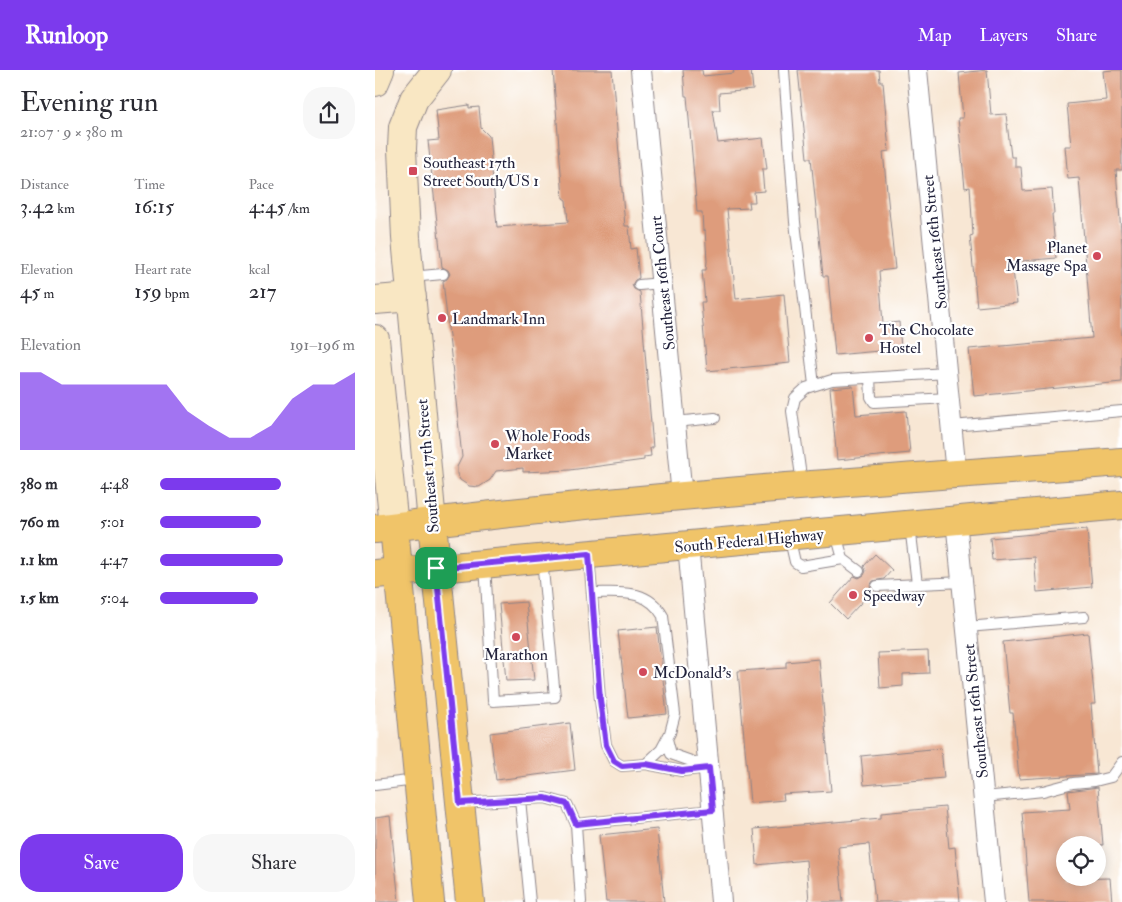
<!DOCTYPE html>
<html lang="en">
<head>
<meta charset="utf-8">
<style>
  body { margin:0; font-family:"IM FELL Double Pica",serif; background:#f7f7f7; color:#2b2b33; height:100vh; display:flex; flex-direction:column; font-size:19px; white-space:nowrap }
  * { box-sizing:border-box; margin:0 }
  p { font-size:16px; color:#7c7c81 }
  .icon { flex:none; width:28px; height:28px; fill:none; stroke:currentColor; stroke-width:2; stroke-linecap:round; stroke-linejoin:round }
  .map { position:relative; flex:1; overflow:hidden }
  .panel { display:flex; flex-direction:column; background:#fff; width:375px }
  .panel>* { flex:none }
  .buttons { position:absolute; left:681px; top:766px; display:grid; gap:10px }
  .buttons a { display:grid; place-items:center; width:50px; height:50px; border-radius:50%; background:#fff; box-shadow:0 2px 12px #0003; font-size:25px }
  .pin { position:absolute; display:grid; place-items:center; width:42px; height:42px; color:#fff; margin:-21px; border-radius:10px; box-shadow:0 2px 8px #0006 }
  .round { display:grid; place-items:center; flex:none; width:52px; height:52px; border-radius:20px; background:#f7f7f7 }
  .headline { display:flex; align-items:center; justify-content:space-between; height:85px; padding:0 20px }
  h1 { font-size:28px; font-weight:600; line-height:38px }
  .stats { display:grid; grid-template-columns:repeat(3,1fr); gap:8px; height:85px; padding:5px 20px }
  .stats div { display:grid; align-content:center }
  .stats b { font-size:21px; font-weight:600 }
  .stats small { font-size:14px; font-weight:400 }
  .stats p { font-size:14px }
  .chart { height:140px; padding:10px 20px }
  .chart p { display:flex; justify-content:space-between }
  .chart svg { width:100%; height:90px; margin-top:5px; fill:#7c3aed; opacity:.7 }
  .action { display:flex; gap:10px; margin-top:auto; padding:10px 20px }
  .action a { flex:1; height:58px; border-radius:20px; background:#7c3aed; color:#fff; font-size:20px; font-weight:600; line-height:58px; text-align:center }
  .action a+a { background:#f7f7f7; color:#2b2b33 }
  ul { padding:0 20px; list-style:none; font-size:16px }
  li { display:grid; grid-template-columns:80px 60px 1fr; align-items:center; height:38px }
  li i { height:12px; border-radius:6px; background:#7c3aed }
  header { display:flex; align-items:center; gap:30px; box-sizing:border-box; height:70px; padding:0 25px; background:#7c3aed; color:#fff }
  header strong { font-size:24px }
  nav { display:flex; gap:28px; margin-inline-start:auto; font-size:18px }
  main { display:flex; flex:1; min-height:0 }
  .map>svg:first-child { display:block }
</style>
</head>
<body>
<header>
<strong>Runloop</strong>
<nav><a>Map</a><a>Layers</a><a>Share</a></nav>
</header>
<main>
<section class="panel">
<div class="headline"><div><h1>Evening run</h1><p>21:07 · 9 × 380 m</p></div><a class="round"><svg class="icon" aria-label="share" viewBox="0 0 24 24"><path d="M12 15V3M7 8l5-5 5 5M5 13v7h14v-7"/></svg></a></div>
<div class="stats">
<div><p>Distance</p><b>3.42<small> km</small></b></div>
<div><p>Time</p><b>16:15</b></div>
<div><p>Pace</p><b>4:45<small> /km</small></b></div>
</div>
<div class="stats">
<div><p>Elevation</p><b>45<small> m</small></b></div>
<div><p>Heart rate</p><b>159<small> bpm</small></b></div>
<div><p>kcal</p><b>217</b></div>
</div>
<div class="chart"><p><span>Elevation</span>191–196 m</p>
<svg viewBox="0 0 160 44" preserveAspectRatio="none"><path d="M0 44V6L10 6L20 12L30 12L40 12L50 12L60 12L70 12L80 25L90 32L100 38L110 38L120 32L130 19L140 12L150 12L160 6V44z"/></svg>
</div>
<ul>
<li><b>380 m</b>4:48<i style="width:62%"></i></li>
<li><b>760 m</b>5:01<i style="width:52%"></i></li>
<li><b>1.1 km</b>4:47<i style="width:63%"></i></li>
<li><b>1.5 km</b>5:04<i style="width:50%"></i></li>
</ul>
<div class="action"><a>Save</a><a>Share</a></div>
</section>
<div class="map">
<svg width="747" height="832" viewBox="0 0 747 832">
  <rect width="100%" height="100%" fill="#fff"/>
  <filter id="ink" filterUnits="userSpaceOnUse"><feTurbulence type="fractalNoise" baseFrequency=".02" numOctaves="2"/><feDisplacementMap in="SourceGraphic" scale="10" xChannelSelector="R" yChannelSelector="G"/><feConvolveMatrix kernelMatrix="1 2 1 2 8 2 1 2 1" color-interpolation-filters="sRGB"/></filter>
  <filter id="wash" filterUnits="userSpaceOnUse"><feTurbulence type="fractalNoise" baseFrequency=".0096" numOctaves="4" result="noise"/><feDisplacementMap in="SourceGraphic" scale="20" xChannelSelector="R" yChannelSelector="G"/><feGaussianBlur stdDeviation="1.12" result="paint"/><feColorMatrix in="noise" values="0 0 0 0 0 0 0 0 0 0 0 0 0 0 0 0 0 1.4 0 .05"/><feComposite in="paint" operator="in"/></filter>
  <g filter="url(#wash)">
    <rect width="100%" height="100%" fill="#f8e7d4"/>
    <g id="blocks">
      <path fill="#de9c7b" d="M178 0H237L250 156H254L256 179 261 178 264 208 260 210 257 215 259 219 265 222 278 378H275L276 386 269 387V390L195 400 148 402V398L121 401 115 410 104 417 94 416 85 410 82 404V397L87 387 68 211 72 209 75 204 73 200 67 197 53 71 64 70 61 40 94 35V38L104 37 106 58 114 66 122 157 193 152 191 130 188 128Z
        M308 0H327L328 6 359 3 358 0H376L378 20 344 23 345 40H338L343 73 388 68 392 99H387L389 121 379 122 380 132H374L375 138 352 139 361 229 409 224 415 293 332 301 326 232H330L327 200H331L332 191 330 160 328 161 327 142H322L312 26H310Z
        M423 0H504L505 12H508L514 81 508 82 520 199 504 201 508 254 524 252 526 279 460 285 453 206H448L436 88H432Z
        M612 0 616 45 631 44 636 87H640V97H646L648 121 677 119 679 144H677L681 188 637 192 642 233 602 237 595 166 598 165 595 117 590 118 583 48H588L584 3Z
        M738 0H747V100H741L747 174V312L599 326 594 279 717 268 704 108 693 109 690 76H696L692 34 731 30 728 1Z
        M478 316 481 345 531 341 535 383 462 390 455 318Z
        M712 459 717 517 662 522 659 487 617 490 615 468Z
        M500 484 517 500 509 509 498 511 495 516 497 521 471 549 455 533 479 506 484 508 489 505 491 501 489 496Z
        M151 532 159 610 131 611 124 534Z
        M282 557 292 644 253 648 243 561Z
        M713 563 720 634H716L722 704 644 709 638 643H635L628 572Z
        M553 581 554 603 528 604V616L505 618 503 583Z
        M444 589 456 721 408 724 409 730 375 733 363 601 411 598V592Z
        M195 653 200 700 121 710 115 663Z
        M566 678 569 708 489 715 486 686Z
        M723 717 728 775H690V809L735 808 737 832H654L647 742 695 739 693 721Z
        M570 737 574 778 580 777 585 832H500L494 774 463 777 468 832H434L431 790 382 795 379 759 506 748V743Z
        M15 746 24 832H0V748Z
        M282 759 289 832H231L224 765Z"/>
    </g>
  </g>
  <g filter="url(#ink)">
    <use href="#blocks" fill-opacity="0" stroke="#8d8488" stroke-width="1"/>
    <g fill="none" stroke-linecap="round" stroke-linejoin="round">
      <defs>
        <path id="service" d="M409 0 420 152 439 315
          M36 207 68 204
          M264 215 287 213
          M495 308 496 327 499 332 574 328
          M300 352 340 348
          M577 356 747 341
          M427 414 417 341 420 328 431 318 457 310 572 303
          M535 456 542 514
          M461 464 468 489 484 501
          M414 466 420 492 426 496 468 489
          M214 485 225 630 231 675 239 691 247 696 271 694 286 680 295 663 300 644 288 546C272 518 245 523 217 523
          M110 494 118 631 180 627 167 489
          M502 516 588 512
          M592 557 709 547
          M292 669 296 684 333 697
          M271 694 307 701 334 698
          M0 715 41 710
          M609 727 668 721 698 713 720 711 736 707 747 692
          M145 729 155 832
          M85 733 170 728 192 734 201 754
          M206 832 201 754 338 740"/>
        <path id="minor" d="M266 0 307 426
          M542 0 581 404
          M581 450 619 832
          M313 475 346 832"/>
        <path id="secondary" d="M0 12 5 0
          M0 230 37 227
          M0 269 19 457
          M57 453 31 168 27 79 28 57 39 29 62 0"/>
        <path id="primary" d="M57 453 95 832
          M19 457 55 832
          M0 459C248 427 498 410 747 392
          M0 504 747 435"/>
      </defs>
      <use href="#service" stroke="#8d8488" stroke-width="12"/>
      <use href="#minor" stroke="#8d8488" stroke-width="22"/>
      <use href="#secondary" stroke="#8d8488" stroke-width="30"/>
      <use href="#primary" stroke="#8d8488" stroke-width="30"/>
      <use href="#service" stroke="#fff" stroke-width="10"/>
      <use href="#minor" stroke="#fff" stroke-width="20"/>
      <use href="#secondary" stroke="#f9e7c3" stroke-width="28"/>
      <use href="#primary" stroke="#f0c469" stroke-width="28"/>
    </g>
  </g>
  <g fill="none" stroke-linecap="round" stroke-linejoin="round" filter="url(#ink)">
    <defs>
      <path id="route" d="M214 484 225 630 231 675 239 691 247 696 271 694 307 701 334 698 338 740 201 754 192 734 170 728 85 733 61 498Z"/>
    </defs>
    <use href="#route" stroke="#fff" stroke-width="10"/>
    <use href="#route" stroke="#7c3aed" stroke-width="6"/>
  </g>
  <g fill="#d1495b" stroke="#fff" stroke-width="2">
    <rect x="33" y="96" width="10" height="10" rx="2.5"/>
    <circle cx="722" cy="186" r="5"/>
    <circle cx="67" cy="248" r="5"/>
    <circle cx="494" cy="268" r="5"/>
    <circle cx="120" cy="374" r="5"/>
    <circle cx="478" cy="525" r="5"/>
    <circle cx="141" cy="567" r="5"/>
    <circle cx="268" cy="602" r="5"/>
  </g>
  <g text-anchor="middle" stroke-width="4.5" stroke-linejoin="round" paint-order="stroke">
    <g font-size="16" fill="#22223b" stroke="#fff" text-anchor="start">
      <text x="48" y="98">Southeast 17th<tspan x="48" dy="18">Street South/US 1</tspan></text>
      <text x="712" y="183" text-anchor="end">Planet<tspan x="712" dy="18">Massage Spa</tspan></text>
      <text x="77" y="254">Landmark Inn</text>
      <text x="504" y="265">The Chocolate<tspan x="504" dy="18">Hostel</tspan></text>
      <text x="130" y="371">Whole Foods<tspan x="130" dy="18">Market</tspan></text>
      <text x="488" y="531">Speedway</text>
      <text x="141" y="590" text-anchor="middle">Marathon</text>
      <text x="278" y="608">McDonald's</text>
    </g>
    <g font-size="16" fill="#22223b" stroke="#fff">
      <text transform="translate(559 172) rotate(-96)" y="6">Southeast 16th Street</text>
      <text transform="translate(287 213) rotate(-96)" y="6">Southeast 16th Court</text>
      <text transform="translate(52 396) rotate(-95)" y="6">Southeast 17th Street</text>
      <text transform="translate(374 470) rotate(-5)" y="6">South Federal Highway</text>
      <text transform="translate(600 641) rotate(-96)" y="6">Southeast 16th Street</text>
    </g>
  </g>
</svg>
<div class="buttons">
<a><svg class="icon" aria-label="locate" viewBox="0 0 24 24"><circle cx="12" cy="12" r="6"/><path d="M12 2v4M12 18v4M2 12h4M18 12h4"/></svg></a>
</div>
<div class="pin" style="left:61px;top:498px;background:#1e9e55"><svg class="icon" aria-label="arrive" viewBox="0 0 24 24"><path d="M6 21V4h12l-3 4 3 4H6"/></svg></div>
</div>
</main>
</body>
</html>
